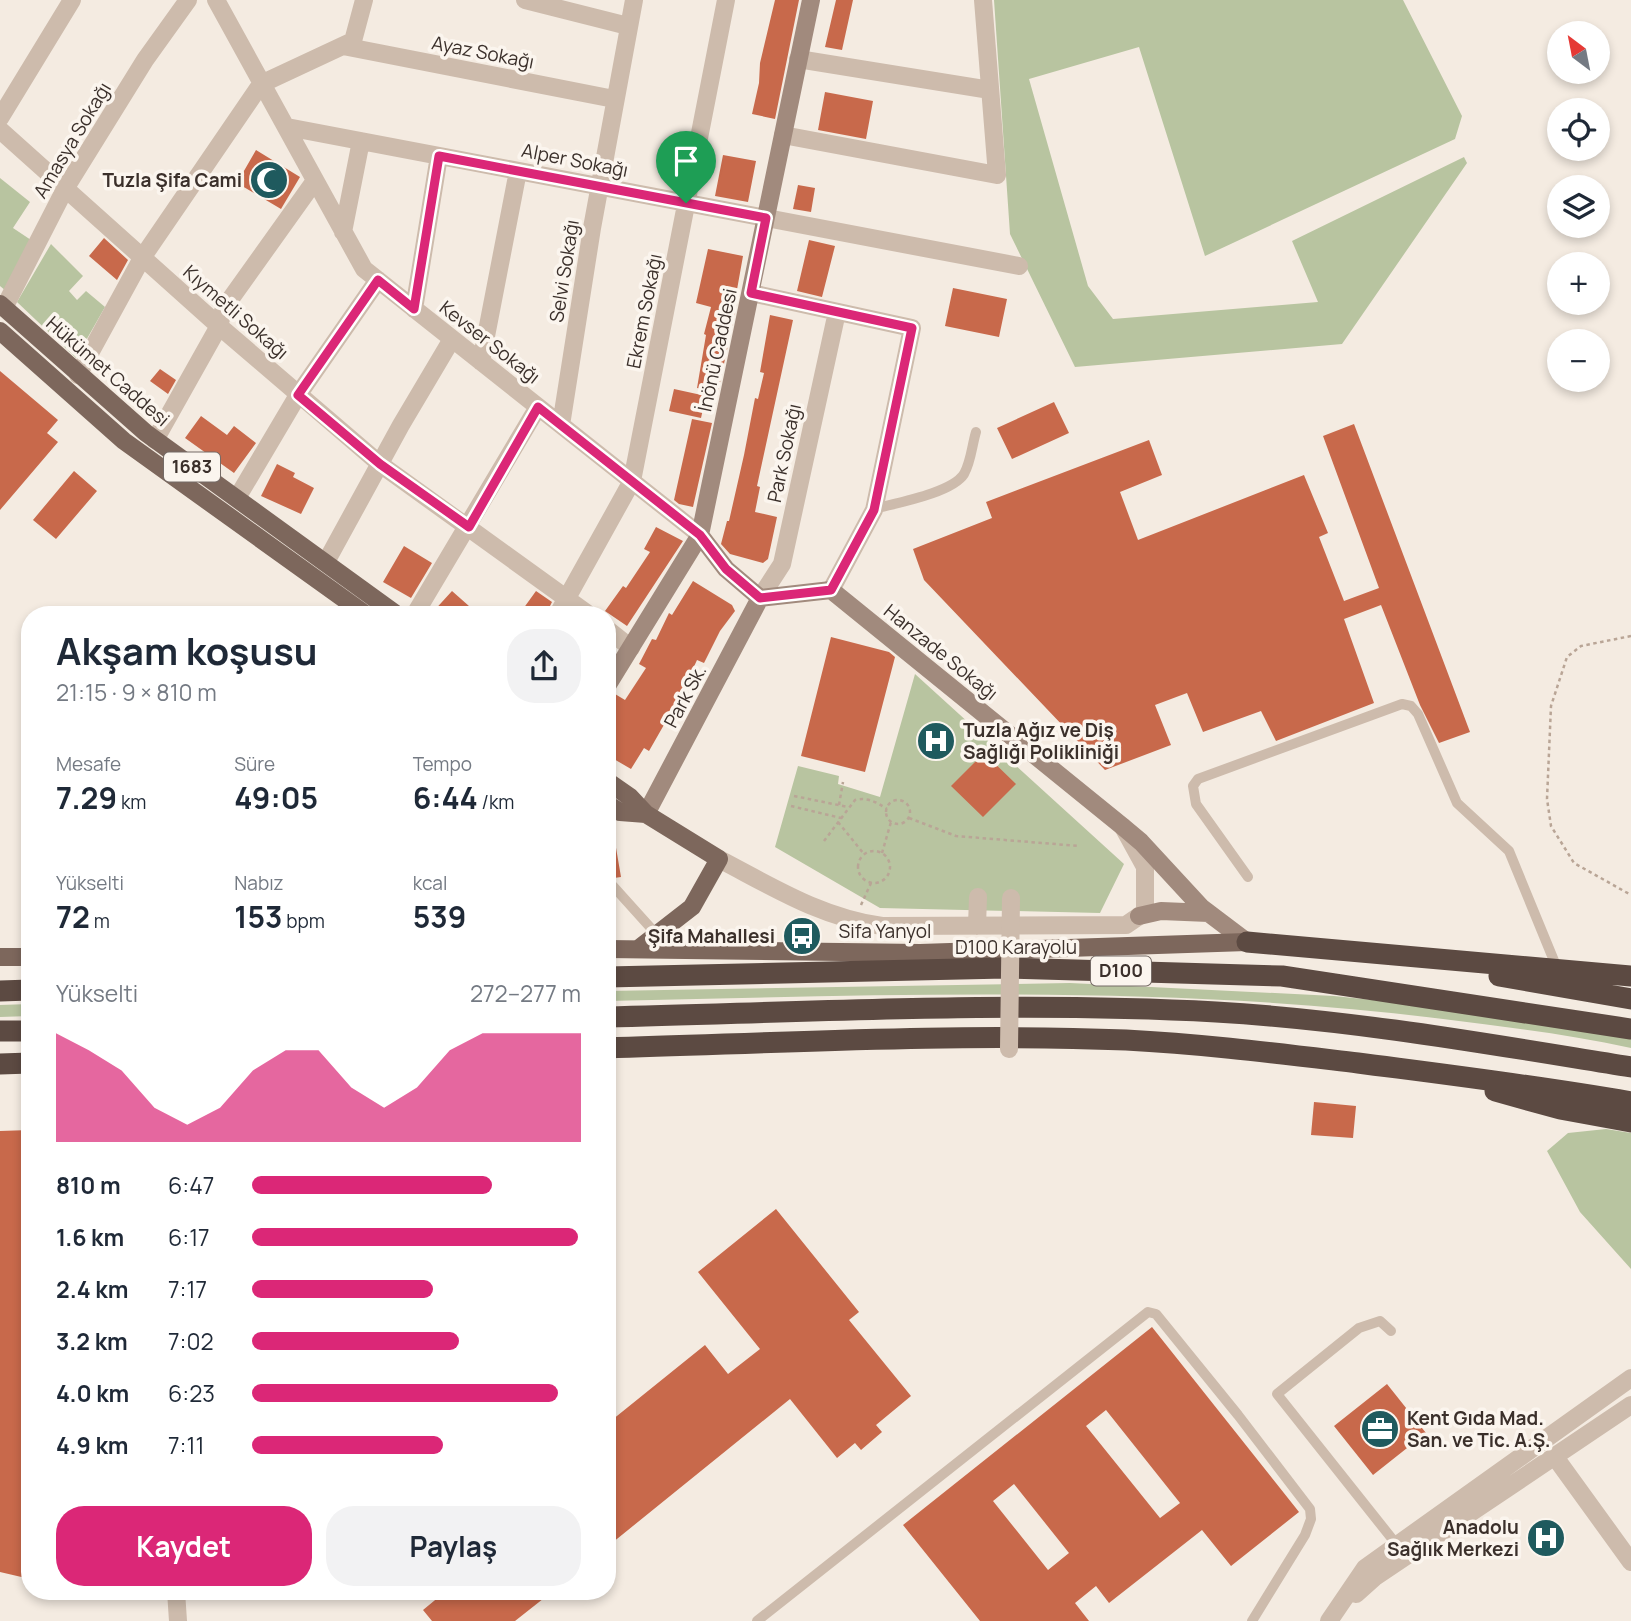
<!DOCTYPE html>
<html lang="tr">
<head>
<meta charset="utf-8">
<style>
  body { margin:0; font-family:Manrope,sans-serif; background:#f2f2f3; color:#1f2937; height:100vh; display:flex; flex-direction:column; font-size:26px; white-space:nowrap }
  * { box-sizing:border-box; margin:0 }
  p { font-size:23px; color:#747a83 }
  .icon { flex:none; width:38px; height:38px; fill:none; stroke:currentColor; stroke-width:2; stroke-linecap:round; stroke-linejoin:round }
  .map { position:relative; flex:1; overflow:hidden }
  .sheet { position:absolute; left:21px; top:606px; width:595px; height:994px; display:flex; flex-direction:column; background:#fff; border-radius:28px; box-shadow:0 4px 10px #0003 }
  .sheet>* { flex:none }
  .needle { width:46px; rotate:328deg }
  .controls { position:absolute; left:1547px; top:21px; display:grid; gap:14px }
  .controls a { display:grid; place-items:center; width:63px; height:63px; border-radius:50%; background:#fff; box-shadow:0 4px 10px #0003; font-size:35px }
  .pin { position:absolute; display:grid; place-items:center; width:60px; height:60px; color:#fff; margin:-72px -30px; border-radius:50% 50% 50% 0; rotate:-45deg; box-shadow:0 0 7px #0007 }
  .pin .icon { rotate:45deg }
  .round { display:grid; place-items:center; flex:none; width:74px; height:74px; border-radius:28px; background:#f2f2f3 }
  .summary { display:flex; align-items:center; justify-content:space-between; height:119px; padding:0 35px }
  h1 { font-size:38px; font-weight:700; line-height:52px }
  .metrics { display:grid; grid-template-columns:repeat(3,1fr); gap:10px; height:119px; padding:7px 35px }
  .metrics div { display:grid; align-content:center }
  .metrics b { font-size:30px; font-weight:700 }
  .metrics small { font-size:19px; font-weight:400 }
  .metrics p { font-size:19px }
  .chart { height:196px; padding:14px 35px }
  .chart p { display:flex; justify-content:space-between }
  .chart svg { width:100%; height:126px; margin-top:7px; fill:#db2777; opacity:.7 }
  .action { display:flex; gap:14px; margin-top:auto; padding:14px 35px }
  .action a { flex:1; height:80px; border-radius:28px; background:#db2777; color:#fff; font-size:28px; font-weight:700; line-height:80px; text-align:center }
  .action a+a { background:#f2f2f3; color:#1f2937 }
  ul { padding:0 35px; list-style:none; font-size:23px }
  li { display:grid; grid-template-columns:112px 84px 1fr; align-items:center; height:52px }
  li i { height:18px; border-radius:9px; background:#db2777 }
  .map>svg:first-child { display:block }
</style>
</head>
<body>
<div class="map">
<svg width="1631" height="1621" viewBox="0 0 1631 1621">
  <rect width="100%" height="100%" fill="#f4ebe1"/>
  <path fill="#b8c4a0" d="M994 0H1403L1462 116 1455 139 1205 256 1139 47 1029 79 1088 286 1113 319 1318 302 1292 241 1464 157 1467 163 1342 344 1075 367 1010 234Z
    M0 178 30 202 13 228 34 242 6 291 0 286Z
    M51 244 83 276 69 291 77 300 86 291 105 307 76 358 17 302Z
    M915 674 1124 864 1100 913 880 908 775 847 798 766 839 776 838 784 880 797Z
    M1070 983 1334 996 1431 1006 1631 1037V1048C1569 1034 1506 1027 1443 1019 1165 984 886 995 607 1001V991Z
    M30 1004V1016L0 1017V1005Z
    M1606 1129 1631 1133V1269L1580 1212 1547 1151 1568 1133Z"/>
  <path fill="#c8694b" fill-rule="evenodd" d="M775 0H799L775 119 752 114 759 83 760 63Z
    M836 0H853L842 50 825 47Z
    M825 92 873 101 866 139 818 130Z
    M256 150 300 177 281 209 237 183Z
    M723 155 756 161 748 202 715 196Z
    M798 185 815 188 811 212 793 209Z
    M104 238 128 260 117 280 89 256Z
    M809 240 835 246 822 297 797 291Z
    M708 249 743 256 733 312H735L718 392 697 388 706 335 704 334 711 307 696 303Z
    M953 288 1007 299 999 337 945 326Z
    M770 315 793 320 757 486 760 487 755 512 777 517 768 559 763 563 730 554 721 544 727 521H729L744 455 755 398 758 399 764 373 760 372Z
    M160 369 176 380 168 394 150 381Z
    M0 371 58 420 47 433 58 442 0 510Z
    M674 389 706 396 701 418 669 411Z
    M1054 402 1069 433 1012 459 997 428Z
    M201 416 227 435 234 426 256 443 234 473 185 438Z
    M692 419 712 423 693 507 679 504 674 500Z
    M1354 424 1470 732 1439 743 1420 705 1381 605 1344 619 1374 703 1276 741 1261 711 1203 732 1187 693 1155 705 1171 745 1105 770 924 580 913 549 992 518 986 502 1149 440 1162 475 1120 492 1138 540 1304 475 1328 533 1319 537 1344 601 1379 588 1323 436Z
    M277 464 295 473 293 477 314 488 301 514 261 496Z
    M74 471 97 491 56 539 33 520Z
    M656 527 683 541 627 626 605 611 623 586 626 588 650 552 644 549Z
    M404 546 432 563 411 598 383 582Z
    M693 581 732 605 735 611 720 631 704 663 697 660 681 695 664 722 665 723 649 751 644 748 631 769 607 755V702L615 694 625 700 646 668 639 664 652 639 656 640 669 613 672 615Z
    M452 591 478 614H431Z
    M536 591 552 602 546 614H530L523 609Z
    M831 637 889 652 895 657 865 772 801 756Z
    M984 753 1016 784 983 817 951 786Z
    M614 836 621 877 607 879V837Z
    M1314 1102 1356 1106 1353 1138 1311 1135Z
    M30 1130V1579L0 1572V1131Z
    M776 1209 859 1312 849 1320 911 1396 876 1425 882 1432 861 1450 855 1443 837 1458 790 1399 607 1547V1424L705 1345 728 1374 760 1349 698 1272Z
    M1152 1327 1299 1512 1231 1566 1202 1530 1109 1603 1096 1586 1075 1603 1089 1621H980L903 1525ZM1106 1410 1180 1503 1160 1518 1086 1426ZM1014 1484 1069 1553 1048 1570 993 1501Z
    M1387 1384 1426 1433 1373 1475 1334 1426Z
    M446 1591H553L515 1621H432L423 1610Z"/>
  <g fill="none" stroke-linecap="round" stroke-linejoin="round">
    <path stroke="#b9a596" stroke-width="2.5" stroke-dasharray="3.5 3.5" stroke-linecap="butt" d="M1631 636 1581 646 1567 657 1551 706 1547 799 1551 826 1574 863 1631 895
      M794 796 848 807
      M886 812a12 12 0 1 1 24 0a12 12 0 1 1-24 0Z
      M839 805 843 782
      M791 806 841 818
      M909 818 956 836 1079 846
      M838 822 864 854
      M824 841 855 800C868 797 876 802 887 809
      M858 867a16 16 0 1 1 32 0a16 16 0 1 1-32 0Z
      M882 853 891 822
      M861 905 871 883"/>
    <path stroke="#cdbbac" stroke-width="10" d="M874 509C896 503 952 493 964 474 971 462 972 445 976 432
      M1248 877 1196 804 1193 786 1198 779 1402 704 1411 706 1418 714 1457 803 1509 851 1557 968
      M607 886H613L658 936
      M1391 1331 1380 1321 1359 1328 1277 1394 1397 1545
      M757 1621 1148 1312 1156 1314 1238 1415 1310 1509 1311 1519 1305 1535 1252 1621"/>
    <path stroke="#cdbbac" stroke-width="18" d="M216 0 364 269 700 535
      M525 0 628 26
      M343 46 614 99
      M798 59 990 90
      M0 118 72 0
      M287 127 1019 266
      M0 130 219 326 380 464 588 614
      M783 135 997 175 983 0
      M343 232 361 141
      M751 293 912 328 874 510 831 590
      M4 308 65 189 145 60 188 0
      M414 309 439 156
      M481 362 518 171
      M78 375 142 258 261 84 353 41 364 0
      M561 425 592 228 634 0
      M155 440 219 326 224 308 314 182
      M237 498 298 395 378 280
      M326 562 401 425 452 339
      M760 598 782 564 837 312
      M415 614 538 407
      M558 614 632 481 726 0
      M607 629 631 648
      M719 859C773 887 820 917 882 926L1126 925 1145 912V867L1123 827
      M977 926 978 897
      M1555 1457 1631 1562
      M176 1591 178 1621
      M1356 1594 1375 1577 1631 1405
      M1329 1621 1365 1568 1631 1378"/>
    <path stroke="#a18a7d" stroke-width="18" d="M700 535 726 569 760 598
      M760 598 831 590 1122 826 1141 842 1202 908 1247 942
      M607 686 700 535 811 0
      M646 814 760 598
      M1139 916 1161 911 1209 913"/>
    <path stroke="#7d675c" stroke-width="18" d="M0 304 146 433 396 614
      M0 331 124 441 365 614
      M607 781 630 797 646 814 719 859 692 907 638 949
      M607 804 620 812 646 814
      M607 949 920 953 1247 942
      M0 957H30"/>
    <path stroke="#5c4a42" stroke-width="21" d="M1247 942 1631 976
      M1499 976 1631 999
      M607 977 1005 968 1282 976 1631 1029
      M0 991 30 990
      M607 1017C810 1012 1014 1001 1216 1012 1355 1020 1494 1045 1631 1067
      M0 1031H30
      M607 1048C780 1043 954 1033 1126 1040 1204 1044 1282 1054 1358 1063 1450 1075 1541 1086 1631 1102
      M0 1064 30 1063
      M1495 1091 1560 1109 1631 1122"/>
    <path stroke="#cdbbac" stroke-width="18" d="M1009 1049 1011 898"/>
  </g>
  <g fill="none" stroke-linecap="round" stroke-linejoin="round">
    <defs>
      <path id="route" d="M439 156 766 218 751 293 912 328 874 510 831 590 760 598 726 569 700 535 538 407 469 527 380 464 298 395 378 280 414 309Z"/>
    </defs>
    <use href="#route" stroke="#fff" stroke-width="14"/>
    <use href="#route" stroke="#db2777" stroke-width="9"/>
  </g>
  <defs>
    <symbol id="mosque-disc" viewBox="-11 -11 22 22"><circle r="9.5" fill="#1f5a5e" stroke="#fbf5ee"/><path d="M3.5-4.9A6 6 0 1 0 3.5 4.9A5 5 0 1 1 3.5-4.9Z" fill="#fff"/></symbol>
    <symbol id="hospital-disc" viewBox="-11 -11 22 22"><circle r="9.5" fill="#1f5a5e" stroke="#fbf5ee"/><path d="M-5-5h3v3.5h4V-5h3V5h-3V1.5h-4V5h-3Z" fill="#fff"/></symbol>
    <symbol id="bus-disc" viewBox="-11 -11 22 22"><circle r="9.5" fill="#1f5a5e" stroke="#fbf5ee"/><path d="M-5-6H5V4H4V6H2V4H-2V6H-4V4H-5ZM-3.5-4V0h7V-4ZM-3.5 1.2v1.5H-2V1.2ZM2 1.2v1.5H3.5V1.2Z" fill="#fff"/></symbol>
    <symbol id="office-disc" viewBox="-11 -11 22 22"><circle r="9.5" fill="#1f5a5e" stroke="#fbf5ee"/><path d="M-6-3h4V-5.5h4V-3h4V5H-6ZM-1-4.5V-3h2v-1.5ZM-6 0V1H6V0Z" fill="#fff"/></symbol>
  </defs>
  <g fill-rule="evenodd">
    <use href="#mosque-disc" x="247" y="158" width="44" height="44"/>
    <use href="#hospital-disc" x="914" y="719" width="44" height="44"/>
    <use href="#bus-disc" x="780" y="914" width="44" height="44"/>
    <use href="#office-disc" x="1358" y="1407" width="44" height="44"/>
    <use href="#hospital-disc" x="1524" y="1516" width="44" height="44"/>
  </g>
  <g text-anchor="middle" stroke-width="7" stroke-linejoin="round" paint-order="stroke">
    <g fill="#fbf5ee" stroke="#756b66" stroke-width="2">
      <rect x="164" y="452.5" width="56" height="29" rx="5"/>
      <rect x="1091" y="956.5" width="60" height="29" rx="5"/>
    </g>
    <g font-size="18" font-weight="bold" fill="#3b302b">
      <text x="192" y="473">1683</text>
      <text x="1121" y="977">D100</text>
    </g>
    <g font-size="19" fill="#3b302b" stroke="#fbf5ee">
      <text transform="translate(483 52) rotate(11)" y="7">Ayaz Sokağı</text>
      <text transform="translate(72 140) rotate(-59)" y="7">Amasya Sokağı</text>
      <text transform="translate(575 160) rotate(11)" y="7">Alper Sokağı</text>
      <text transform="translate(564 271) rotate(-81)" y="7">Selvi Sokağı</text>
      <text transform="translate(644 311) rotate(-79)" y="7">Ekrem Sokağı</text>
      <text transform="translate(236 312) rotate(41)" y="7">Kıymetli Sokağı</text>
      <text transform="translate(490 342) rotate(38)" y="7">Kevser Sokağı</text>
      <text transform="translate(717 350) rotate(-78)" y="7">İnönü Caddesi</text>
      <text transform="translate(108 371) rotate(41)" y="7">Hükümet Caddesi</text>
      <text transform="translate(784 453) rotate(-78)" y="7">Park Sokağı</text>
      <text transform="translate(941 652) rotate(39)" y="7">Hanzade Sokağı</text>
      <text transform="translate(685 696) rotate(-62)" y="7">Park Sk.</text>
      <text x="885" y="938">Sifa Yanyol</text>
      <text x="1016" y="954">D100 Karayolu</text>
    </g>
    <g font-size="19" font-weight="bold" fill="#3b302b" stroke="#fbf5ee" text-anchor="end">
      <text x="242" y="187">Tuzla Şifa Cami</text>
      <text x="963" y="737" text-anchor="start">Tuzla Ağız ve Diş<tspan x="963" dy="22">Sağlığı Polikliniği</tspan></text>
      <text x="775" y="943">Şifa Mahallesi</text>
      <text x="1407" y="1425" text-anchor="start">Kent Gıda Mad.<tspan x="1407" dy="22">San. ve Tic. A.Ş.</tspan></text>
      <text x="1519" y="1534">Anadolu<tspan x="1519" dy="22">Sağlık Merkezi</tspan></text>
    </g>
  </g>
</svg>
<div class="controls">
<a><svg class="needle" viewBox="-14 -14 28 28"><path d="M0-13l5 13h-10z" fill="#e53935"/><path d="M0 13l5-13h-10z" fill="#747a83"/></svg></a>
<a><svg class="icon" aria-label="locate" viewBox="0 0 24 24"><circle cx="12" cy="12" r="6"/><path d="M12 2v4M12 18v4M2 12h4M18 12h4"/></svg></a>
<a><svg class="icon" aria-label="layers" viewBox="0 0 24 24"><path d="M12 4l9 5-9 5-9-5zM3 14l9 5 9-5"/></svg></a>
<a>+</a>
<a>−</a>
</div>
<div class="pin" style="left:686px;top:203px;background:#1e9e55"><svg class="icon" aria-label="arrive" viewBox="0 0 24 24"><path d="M6 21V4h12l-3 4 3 4H6"/></svg></div>
<section class="sheet">
<div class="summary"><div><h1>Akşam koşusu</h1><p>21:15 · 9 × 810 m</p></div><a class="round"><svg class="icon" aria-label="share" viewBox="0 0 24 24"><path d="M12 15V3M7 8l5-5 5 5M5 13v7h14v-7"/></svg></a></div>
<div class="metrics">
<div><p>Mesafe</p><b>7.29<small> km</small></b></div>
<div><p>Süre</p><b>49:05</b></div>
<div><p>Tempo</p><b>6:44<small> /km</small></b></div>
</div>
<div class="metrics">
<div><p>Yükselti</p><b>72<small> m</small></b></div>
<div><p>Nabız</p><b>153<small> bpm</small></b></div>
<div><p>kcal</p><b>539</b></div>
</div>
<div class="chart"><p><span>Yükselti</span>272–277 m</p>
<svg viewBox="0 0 160 44" preserveAspectRatio="none"><path d="M0 44V6L10 12L20 19L30 32L40 38L50 32L60 19L70 12L80 12L90 25L100 32L110 25L120 12L130 6L140 6L150 6L160 6V44z"/></svg>
</div>
<ul>
<li><b>810 m</b>6:47<i style="width:73%"></i></li>
<li><b>1.6 km</b>6:17<i style="width:99%"></i></li>
<li><b>2.4 km</b>7:17<i style="width:55%"></i></li>
<li><b>3.2 km</b>7:02<i style="width:63%"></i></li>
<li><b>4.0 km</b>6:23<i style="width:93%"></i></li>
<li><b>4.9 km</b>7:11<i style="width:58%"></i></li>
</ul>
<div class="action"><a>Kaydet</a><a>Paylaş</a></div>
</section>
</div>
</body>
</html>
